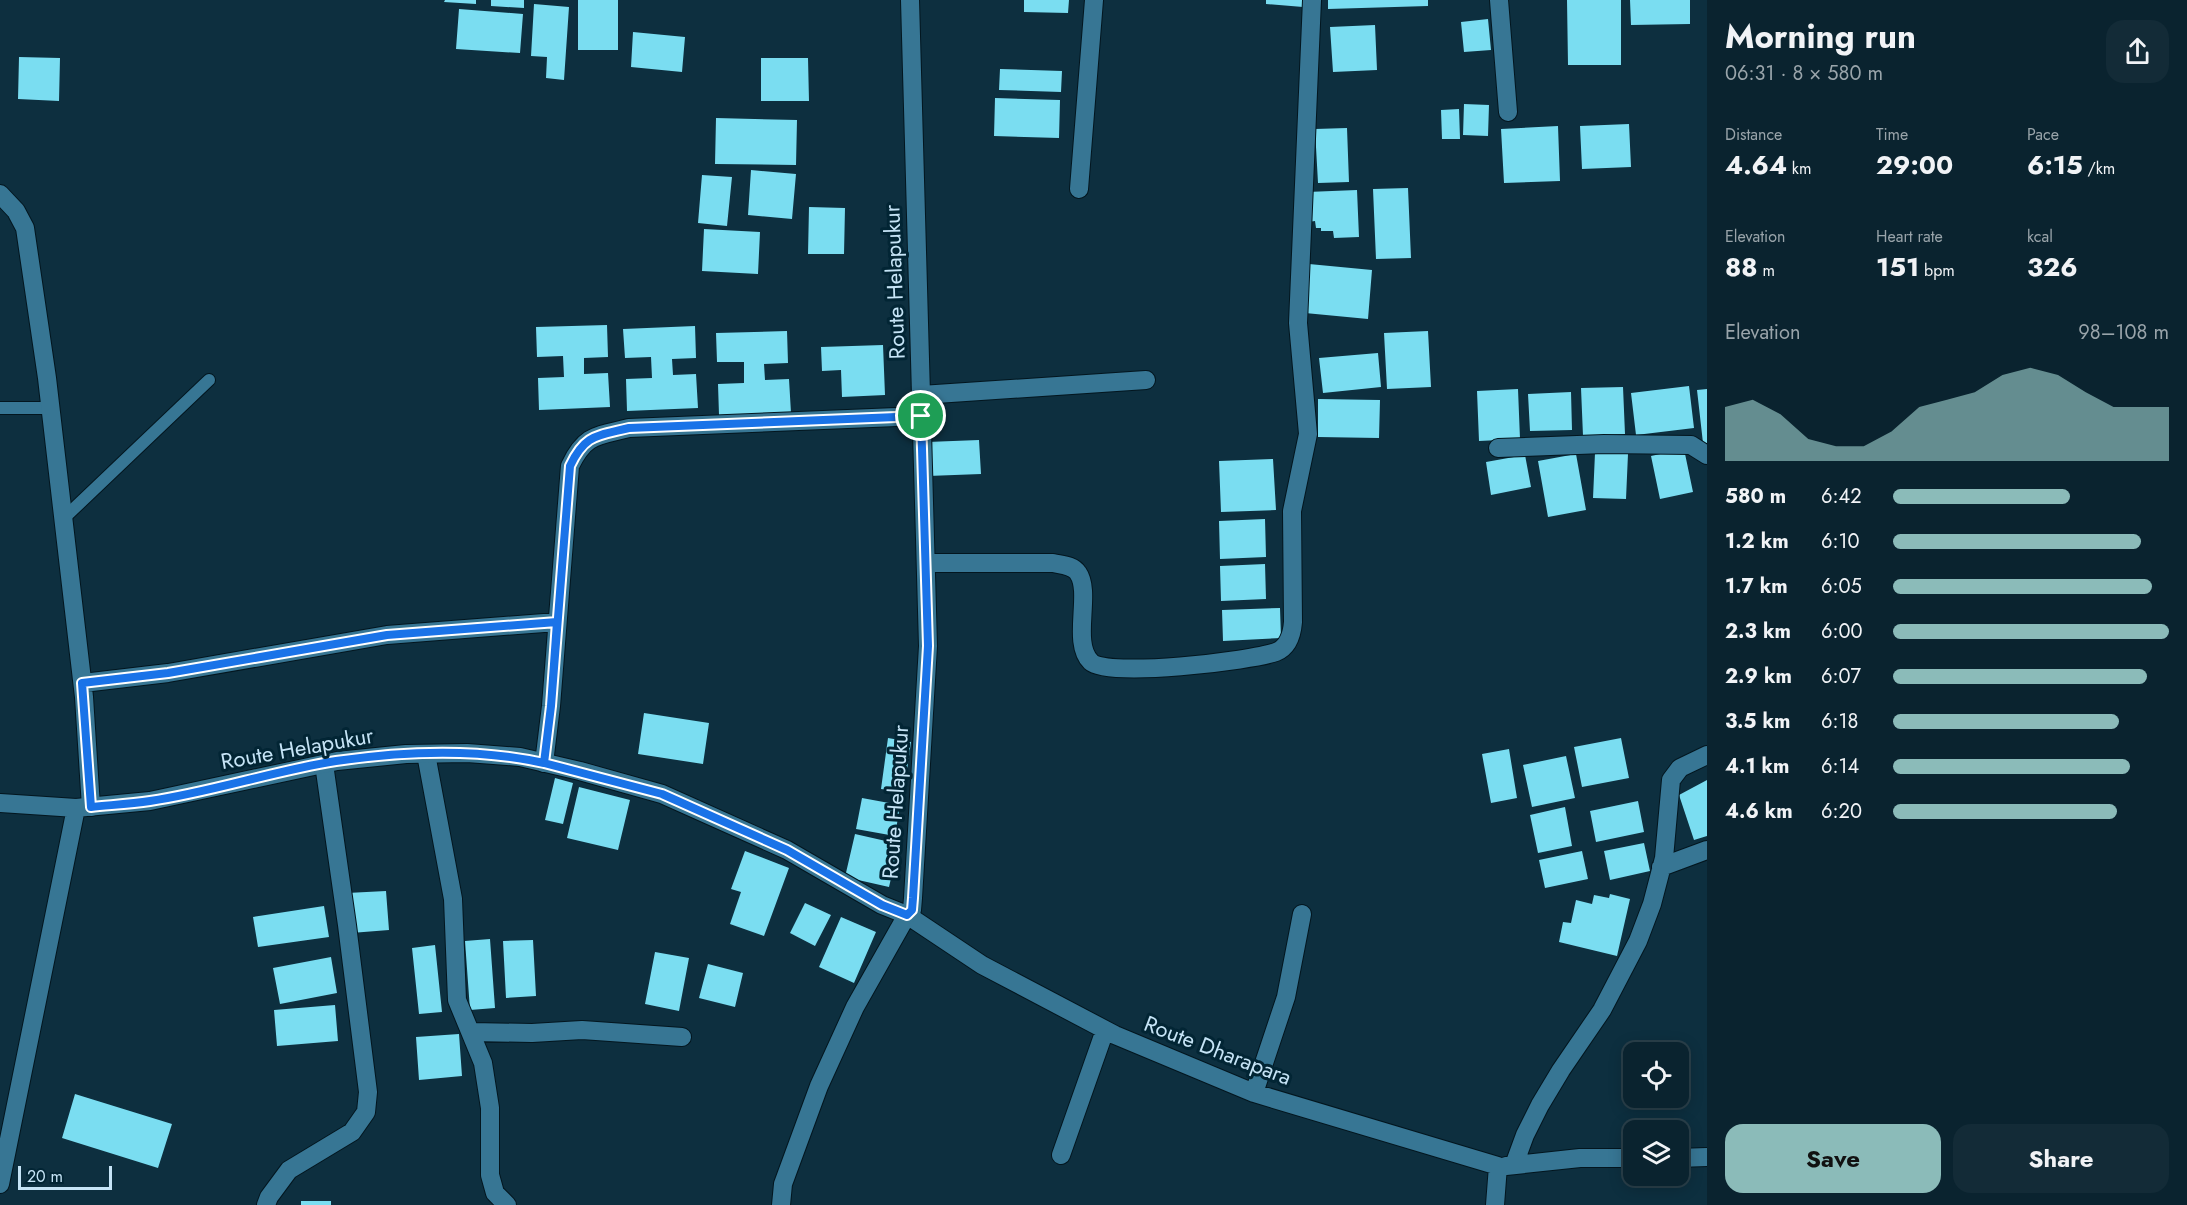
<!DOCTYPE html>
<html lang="en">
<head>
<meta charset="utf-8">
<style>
  body { margin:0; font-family:Jost,sans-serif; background:#132b37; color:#f1f3f6; height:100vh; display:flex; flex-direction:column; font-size:22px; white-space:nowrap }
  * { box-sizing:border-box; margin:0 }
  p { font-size:20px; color:#99a4aa }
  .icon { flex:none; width:33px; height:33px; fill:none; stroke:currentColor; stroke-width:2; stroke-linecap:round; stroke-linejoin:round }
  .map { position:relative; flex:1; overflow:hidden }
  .drawer { display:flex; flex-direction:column; background:#0a232f; width:480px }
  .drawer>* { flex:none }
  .tools { position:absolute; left:1623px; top:1042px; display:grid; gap:12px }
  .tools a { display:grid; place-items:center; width:66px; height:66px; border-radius:12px; background:#0a232f; box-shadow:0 3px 15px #0003,0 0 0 2px #2a404b; font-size:30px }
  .scale { position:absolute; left:18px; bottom:15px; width:94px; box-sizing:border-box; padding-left:6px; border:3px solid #c6e4f6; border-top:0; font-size:16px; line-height:21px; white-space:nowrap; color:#c6e4f6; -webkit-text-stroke:4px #022534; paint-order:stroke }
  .pin { position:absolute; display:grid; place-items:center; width:51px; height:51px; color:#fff; margin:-26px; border:3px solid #fff; border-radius:50%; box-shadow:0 2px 6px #0007 }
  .round { display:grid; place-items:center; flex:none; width:63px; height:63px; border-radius:18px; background:#132b37 }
  .overview { display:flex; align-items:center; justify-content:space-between; height:102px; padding:0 18px }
  h1 { font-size:33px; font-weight:700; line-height:45px }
  .figures { display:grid; grid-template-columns:repeat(3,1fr); gap:9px; height:102px; padding:6px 18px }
  .figures div { display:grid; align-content:center }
  .figures b { font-size:26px; font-weight:700 }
  .figures small { font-size:16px; font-weight:400 }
  .figures p { font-size:16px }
  .chart { height:168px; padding:12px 18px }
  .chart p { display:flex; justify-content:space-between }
  .chart svg { width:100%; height:108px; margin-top:6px; fill:#8bbbb9; opacity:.7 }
  .primary-button { display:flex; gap:12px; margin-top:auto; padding:12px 18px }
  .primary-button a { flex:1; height:69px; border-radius:18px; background:#8bbbb9; color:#111; font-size:24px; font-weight:700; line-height:69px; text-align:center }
  .primary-button a+a { background:#132b37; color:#f1f3f6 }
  ul { padding:0 18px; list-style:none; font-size:20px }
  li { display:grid; grid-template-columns:96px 72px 1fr; align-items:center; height:45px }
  li i { height:15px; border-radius:8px; background:#8bbbb9 }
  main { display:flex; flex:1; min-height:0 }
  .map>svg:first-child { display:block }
</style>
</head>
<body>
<main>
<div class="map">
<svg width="1707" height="1205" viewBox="0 0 1707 1205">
  <rect width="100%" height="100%" fill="#0d2f3f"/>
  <path fill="#7addf1" d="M445 0H476V4L444 2Z
    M491 0H524V8L491 6Z
    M578 0H618V50H578Z
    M1024 0H1069L1068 13 1024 12Z
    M1266 0H1303V7L1266 4Z
    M1328 0H1428V6L1328 9Z
    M1567 0H1621V65H1568Z
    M1630 0H1690V24L1631 25Z
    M534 4 569 7 564 80 546 78 547 57 531 56Z
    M459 9 523 14 520 53 456 49Z
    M1488 19 1491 50 1464 52 1461 22Z
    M1375 25 1377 70 1333 72 1330 27Z
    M633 32 685 37 682 72 631 67Z
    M19 57 60 58 59 101 18 99Z
    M761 58H808L809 101H761Z
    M1000 69 1062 71 1061 92 999 90Z
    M995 98 1060 100 1059 138 994 136Z
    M1464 104 1489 105 1488 136 1463 135Z
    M1459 109 1460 139H1442L1441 110Z
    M716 118 797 120 796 165 715 164Z
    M1629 124 1631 167 1582 169 1580 126Z
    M1558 126 1560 181 1504 183 1501 129Z
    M1347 128 1349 182 1318 183 1315 129Z
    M751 170 796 174 792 219 748 215Z
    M702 175 732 177 727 226 698 223Z
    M1408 188 1411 258 1376 259 1373 189Z
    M1357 190 1359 237 1334 238 1333 231H1321V228H1316L1315 221 1308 222 1307 192Z
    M809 207 845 208 844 254H808Z
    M704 229 760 232 758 274 702 271Z
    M1309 264 1372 270 1368 319 1305 313Z
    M607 325 608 357 584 358V374L608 373 610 407 539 410 538 378 564 377 563 356 537 357 536 327Z
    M695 326 696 358 672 359 673 375 696 374 698 408 627 411 626 379 652 378 651 357 625 358 623 329Z
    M787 331 788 363 764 364 765 380 789 379 791 413 719 415 718 384 744 383V362H717L716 333Z
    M1428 331 1431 387 1387 389 1384 333Z
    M883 345 885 395 842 397 841 370 822 371 821 347Z
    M1378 353 1381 387 1323 393 1319 358Z
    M1689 386 1694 428 1636 435 1631 393Z
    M1623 387 1625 434 1583 436 1581 388Z
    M1518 389 1520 439 1479 441 1477 391Z
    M1707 389V443H1703L1697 390Z
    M1571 392 1572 430 1530 431 1528 394Z
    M1318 399 1380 400 1379 438 1318 437Z
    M979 440 981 474 928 476 927 442Z
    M1684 449 1693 492 1660 499 1651 456Z
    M1595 453 1628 454 1626 499 1593 498Z
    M1576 454 1586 510 1548 517 1538 461Z
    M1525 455 1531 487 1491 495 1486 462Z
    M1273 459 1276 510 1221 512 1219 461Z
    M1265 519 1266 557 1220 559 1219 521Z
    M1265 564 1266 599 1221 601 1220 566Z
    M1280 608 1281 638 1223 641 1222 610Z
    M644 713 709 723 703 764 638 754Z
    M888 738 911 742 904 792 881 789Z
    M1621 738 1629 778 1582 787 1574 747Z
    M1509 749 1517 798 1491 803 1482 754Z
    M1566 756 1575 798 1532 807 1523 765Z
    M555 778 573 783 563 824 545 820Z
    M1707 780V836L1694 840 1679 795Z
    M579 787 630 800 618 850 567 838Z
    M862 798 900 805 895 836 856 829Z
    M1638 801 1644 832 1596 842 1590 811Z
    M1565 807 1572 846 1538 853 1530 815Z
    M855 834 899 844 889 887 845 877Z
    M1644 843 1650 871 1610 880 1604 851Z
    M745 851 789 868 764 936 730 924 741 892 731 889Z
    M1582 851 1588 879 1545 888 1539 860Z
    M386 891 389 930 351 933 347 893Z
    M1610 894 1630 899 1617 956 1559 942 1563 922 1571 923 1576 900 1592 904 1594 895 1609 898Z
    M805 903 831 915 815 946 790 933Z
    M324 906 329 937 258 947 253 917Z
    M841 917 876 932 854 983 819 967Z
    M490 939 495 1008 470 1010 465 941Z
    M533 940 536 996 506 998 503 941Z
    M435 945 442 1012 419 1014 412 948Z
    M655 952 689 958 679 1011 645 1004Z
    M331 957 337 993 280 1004 273 968Z
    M708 964 743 973 735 1007 699 998Z
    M335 1005 338 1041 277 1046 274 1010Z
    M459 1034 462 1076 419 1080 416 1037Z
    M75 1094 172 1124 158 1168 62 1138Z
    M301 1201H331V1205H301Z"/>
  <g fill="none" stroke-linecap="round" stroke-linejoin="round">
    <defs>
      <path id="lane" d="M0 408H50
        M63 519 209 380"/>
      <path id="street" d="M1499 0 1508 112
        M1079 189 1094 0
        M0 194 16 211 25 228 47 378 84 697 91 807
        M921 395 1146 380
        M1498 448 1604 444 1691 445 1707 455
        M926 563H1053C1062 565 1073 565 1078 573 1092 593 1071 643 1091 662 1107 678 1252 661 1276 652 1289 647 1292 634 1293 622L1292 511 1308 434 1298 323 1312 0
        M83 683 168 673 387 635 557 622
        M426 754 453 899 457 1000 483 1063 490 1108V1175L495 1193 507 1205
        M544 763 551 706 570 466C585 434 597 436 629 428L921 416
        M1661 867 1707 850
        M471 1032 532 1033 582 1030 682 1037
        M1254 1093 1286 997 1302 914
        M1061 1155 1105 1030
        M1678 1158 1707 1157
        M1514 1165 1525 1135 1540 1105 1561 1070 1602 1010 1638 941 1652 904 1664 858 1671 780 1680 768 1707 755
        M1506 1166 1580 1158H1634
        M266 1205 269 1197 289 1170 352 1132 366 1112 368 1092 347 925 324 764
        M781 1205 783 1184 819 1086 855 1007 907 915 982 965 1115 1035 1254 1093 1498 1166 1495 1205"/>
      <path id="secondary" d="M0 803 76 808 150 801 337 761 406 754 467 753 520 757 580 771 662 794 787 850 882 905 907 915 912 910 913 898 928 646 910 0
        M0 1184 76 808"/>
    </defs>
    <use href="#lane" stroke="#03161f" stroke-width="14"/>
    <use href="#street" stroke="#03161f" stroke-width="20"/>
    <use href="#secondary" stroke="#03161f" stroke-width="20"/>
    <use href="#lane" stroke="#377694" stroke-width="12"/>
    <use href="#street" stroke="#377694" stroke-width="18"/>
    <use href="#secondary" stroke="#377694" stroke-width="18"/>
  </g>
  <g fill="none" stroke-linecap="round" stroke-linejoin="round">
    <defs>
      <path id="route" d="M921 416 629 428C597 436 585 434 570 466L551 706 544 763C477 748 404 751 336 761 273 771 212 792 150 801 130 804 110 805 91 807L82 683 168 673 387 635 557 622 551 706 544 763 662 794 787 850 882 905 907 915 912 910 913 898 928 646 921 416"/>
    </defs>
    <use href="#route" stroke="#fff" stroke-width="12"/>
    <use href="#route" stroke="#1a73e8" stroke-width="8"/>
  </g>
  <g text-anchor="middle" stroke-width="6" stroke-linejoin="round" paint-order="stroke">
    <g font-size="22" fill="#c6e4f6" stroke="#022534">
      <text transform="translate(894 282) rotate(-92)" y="8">Route Helapukur</text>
      <text transform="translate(297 748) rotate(-10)" y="8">Route Helapukur</text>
      <text transform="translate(895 802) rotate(-86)" y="8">Route Helapukur</text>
      <text transform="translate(1218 1050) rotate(21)" y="8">Route Dharapara</text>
    </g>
  </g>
</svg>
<div class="tools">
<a><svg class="icon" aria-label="locate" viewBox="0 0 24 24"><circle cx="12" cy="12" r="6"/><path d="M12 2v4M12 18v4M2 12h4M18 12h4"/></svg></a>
<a><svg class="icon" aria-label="layers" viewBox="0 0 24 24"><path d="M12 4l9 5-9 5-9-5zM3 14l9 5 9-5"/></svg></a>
</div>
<div class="scale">20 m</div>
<div class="pin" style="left:921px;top:416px;background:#1e9e55"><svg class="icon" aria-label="arrive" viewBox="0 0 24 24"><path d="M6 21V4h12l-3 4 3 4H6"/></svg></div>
</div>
<section class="drawer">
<div class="overview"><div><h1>Morning run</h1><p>06:31 · 8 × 580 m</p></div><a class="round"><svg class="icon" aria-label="share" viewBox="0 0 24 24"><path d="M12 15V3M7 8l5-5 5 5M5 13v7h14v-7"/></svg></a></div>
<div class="figures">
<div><p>Distance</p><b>4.64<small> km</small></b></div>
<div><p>Time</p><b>29:00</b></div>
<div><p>Pace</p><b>6:15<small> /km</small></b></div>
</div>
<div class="figures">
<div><p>Elevation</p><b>88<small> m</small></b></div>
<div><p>Heart rate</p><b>151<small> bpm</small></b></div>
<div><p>kcal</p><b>326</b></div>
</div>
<div class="chart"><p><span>Elevation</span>98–108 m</p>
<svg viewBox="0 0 160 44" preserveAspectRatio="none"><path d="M0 44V22L10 19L20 25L30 35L40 38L50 38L60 32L70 22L80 19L90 16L100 9L110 6L120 9L130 16L140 22L150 22L160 22V44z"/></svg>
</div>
<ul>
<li><b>580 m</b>6:42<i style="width:64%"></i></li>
<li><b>1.2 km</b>6:10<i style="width:90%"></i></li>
<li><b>1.7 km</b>6:05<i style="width:94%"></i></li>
<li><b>2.3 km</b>6:00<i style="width:100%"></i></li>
<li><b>2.9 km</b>6:07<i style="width:92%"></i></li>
<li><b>3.5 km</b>6:18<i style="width:82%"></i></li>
<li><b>4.1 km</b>6:14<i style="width:86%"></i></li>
<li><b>4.6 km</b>6:20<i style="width:81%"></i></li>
</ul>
<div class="primary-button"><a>Save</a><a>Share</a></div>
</section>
</main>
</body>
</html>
